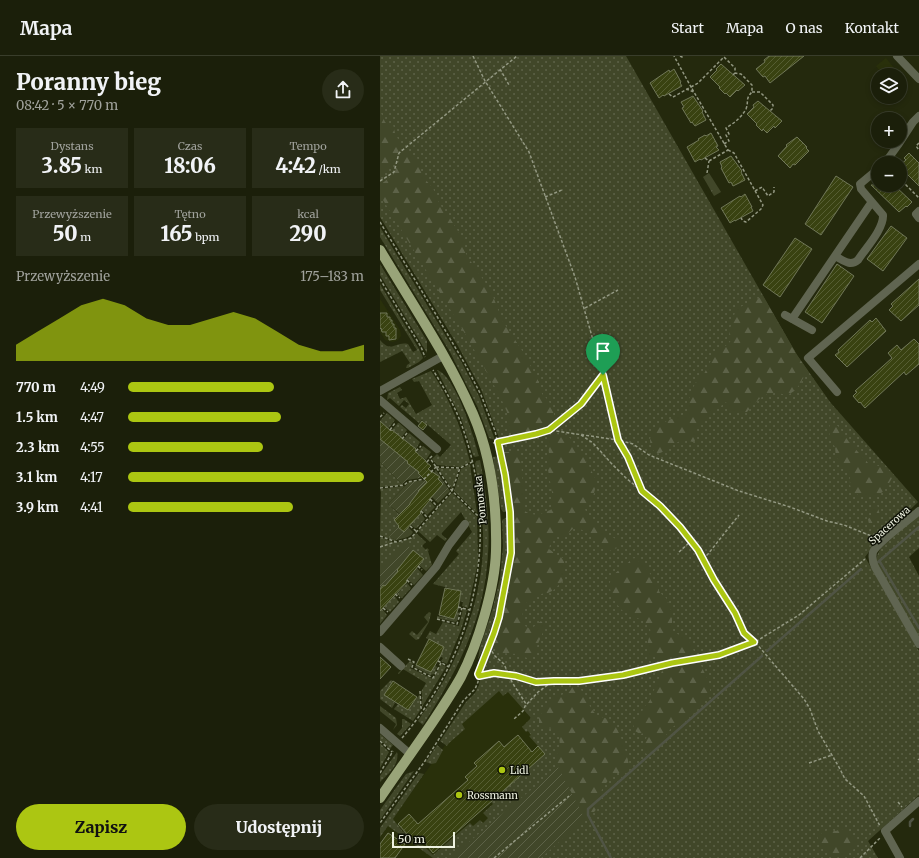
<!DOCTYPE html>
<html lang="pl">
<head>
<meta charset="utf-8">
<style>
  body { margin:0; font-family:Merriweather,serif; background:#282c18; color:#f1f3f6; height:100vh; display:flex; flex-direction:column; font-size:15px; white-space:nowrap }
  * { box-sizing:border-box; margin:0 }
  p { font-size:13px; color:#a0a29c }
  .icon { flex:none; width:22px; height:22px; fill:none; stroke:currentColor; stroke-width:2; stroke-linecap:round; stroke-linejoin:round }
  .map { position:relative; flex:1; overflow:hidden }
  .sheet { display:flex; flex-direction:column; background:#1b1f0a; width:380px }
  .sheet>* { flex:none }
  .fabs { position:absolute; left:491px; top:12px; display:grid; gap:8px }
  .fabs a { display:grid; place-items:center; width:36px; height:36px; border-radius:50%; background:#1b1f0a; box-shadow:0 2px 6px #0003,0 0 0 1px #393d2b; font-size:20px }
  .scale { position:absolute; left:12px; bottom:10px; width:63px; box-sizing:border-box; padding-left:4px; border:2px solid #eff3e2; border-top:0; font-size:11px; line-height:14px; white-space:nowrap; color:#eff3e2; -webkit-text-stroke:3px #0e1106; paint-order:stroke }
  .pin { position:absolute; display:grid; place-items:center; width:34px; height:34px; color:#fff; margin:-41px -17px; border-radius:50% 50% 50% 0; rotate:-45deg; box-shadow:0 0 4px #0007 }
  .pin .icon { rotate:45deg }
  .round { display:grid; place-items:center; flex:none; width:42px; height:42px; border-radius:21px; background:#282c18 }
  .head { display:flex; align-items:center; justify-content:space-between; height:68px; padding:0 16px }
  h1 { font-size:22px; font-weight:800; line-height:30px }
  .stats { display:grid; grid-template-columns:repeat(3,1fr); gap:6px; height:68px; padding:4px 16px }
  .stats div { display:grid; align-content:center; border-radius:0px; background:#282c18; text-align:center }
  .stats b { font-size:20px; font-weight:800 }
  .stats small { font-size:11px; font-weight:400 }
  .stats p { font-size:11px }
  .chart { height:112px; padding:8px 16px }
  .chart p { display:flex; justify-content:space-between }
  .chart svg { width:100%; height:72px; margin-top:4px; fill:#acc612; opacity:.7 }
  .cta { display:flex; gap:8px; margin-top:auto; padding:8px 16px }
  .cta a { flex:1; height:46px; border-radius:24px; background:#acc612; color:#111; font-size:16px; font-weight:800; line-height:46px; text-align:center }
  .cta a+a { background:#282c18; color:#f1f3f6 }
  ul { padding:0 16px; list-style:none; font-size:13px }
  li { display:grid; grid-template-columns:64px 48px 1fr; align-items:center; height:30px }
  li i { height:10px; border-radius:5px; background:#acc612 }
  header { display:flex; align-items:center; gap:24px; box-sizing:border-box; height:56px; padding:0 20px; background:#1b1f0a; border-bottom:1px solid #393d2b }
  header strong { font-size:19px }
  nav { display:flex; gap:22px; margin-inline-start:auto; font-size:14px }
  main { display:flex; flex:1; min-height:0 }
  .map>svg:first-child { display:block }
</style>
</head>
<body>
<header>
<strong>Mapa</strong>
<nav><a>Start</a><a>Mapa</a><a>O nas</a><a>Kontakt</a></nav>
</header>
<main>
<section class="sheet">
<div class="head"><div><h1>Poranny bieg</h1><p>08:42 · 5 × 770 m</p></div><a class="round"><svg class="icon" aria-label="share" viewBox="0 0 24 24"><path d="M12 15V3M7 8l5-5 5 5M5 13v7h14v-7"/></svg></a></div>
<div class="stats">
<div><p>Dystans</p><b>3.85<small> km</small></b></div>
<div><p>Czas</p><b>18:06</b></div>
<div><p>Tempo</p><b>4:42<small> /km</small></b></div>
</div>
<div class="stats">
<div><p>Przewyższenie</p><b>50<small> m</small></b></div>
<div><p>Tętno</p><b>165<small> bpm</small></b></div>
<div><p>kcal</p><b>290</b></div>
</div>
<div class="chart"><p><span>Przewyższenie</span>175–183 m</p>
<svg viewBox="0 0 160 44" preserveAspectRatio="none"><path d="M0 44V34L10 26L20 18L30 10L40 6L50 10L60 18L70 22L80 22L90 18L100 14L110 18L120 26L130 34L140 38L150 38L160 34V44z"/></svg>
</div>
<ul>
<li><b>770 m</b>4:49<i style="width:62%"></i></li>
<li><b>1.5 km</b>4:47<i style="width:65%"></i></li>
<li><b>2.3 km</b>4:55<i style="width:57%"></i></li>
<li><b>3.1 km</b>4:17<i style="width:100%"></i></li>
<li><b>3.9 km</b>4:41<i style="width:70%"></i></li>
</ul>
<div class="cta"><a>Zapisz</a><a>Udostępnij</a></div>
</section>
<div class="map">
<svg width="539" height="802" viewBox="0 0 539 802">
  <defs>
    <pattern id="grass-dots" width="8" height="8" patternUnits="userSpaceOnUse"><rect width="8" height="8" fill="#414729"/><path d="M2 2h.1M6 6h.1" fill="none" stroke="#5d6248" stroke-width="1.8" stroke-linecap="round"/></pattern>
    <pattern id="forest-firs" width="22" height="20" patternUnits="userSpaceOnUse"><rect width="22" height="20" fill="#414729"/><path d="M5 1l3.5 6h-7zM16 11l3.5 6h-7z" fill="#5d6248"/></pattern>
    <pattern id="park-tufts" width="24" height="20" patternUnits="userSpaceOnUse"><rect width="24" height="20" fill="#414729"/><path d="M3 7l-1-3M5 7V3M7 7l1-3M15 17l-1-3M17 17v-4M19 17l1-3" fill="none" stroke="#5d6248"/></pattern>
    <pattern id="garden-furrows" width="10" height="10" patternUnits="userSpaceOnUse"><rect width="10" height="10" fill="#414729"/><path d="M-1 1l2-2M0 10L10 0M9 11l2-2" fill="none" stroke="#5d6248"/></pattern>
    <pattern id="building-hatch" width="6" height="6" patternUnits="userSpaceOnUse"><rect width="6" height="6" fill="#394211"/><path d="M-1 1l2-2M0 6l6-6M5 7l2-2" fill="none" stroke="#565e33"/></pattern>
  </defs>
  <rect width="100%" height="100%" fill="#24290d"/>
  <path fill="#29300b" d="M506 2 518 17 516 19H503L496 10Z
    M0 243 20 274 21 280 18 284 13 286 5 284 0 276Z
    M113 614 130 633 171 691 178 711 70 802H0V781L57 700 100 643Z"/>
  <path fill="url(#grass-dots)" d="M0 0H246L417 299 450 346 538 446 495 488 485 501 539 595V739L488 785 498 802H53L8 770 0 781V772L39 717 44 718 13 763 23 776 24 775 28 780 42 789H43L53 799 90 767 93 770 100 764 103 767 108 762 103 757 113 748 111 746 165 698 149 680 151 679 148 675 146 676 142 671 151 662 128 636 123 640 119 635 82 668 85 673 69 687 67 690 60 685 86 646 95 637 99 629 101 617 123 556 132 505 133 483 131 451 127 417 119 382 101 333 78 290 0 161Z
    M0 171 82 307 99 340 115 384 109 382 98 352 70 296 0 181Z
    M0 208 47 285V297L0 219Z
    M0 228 39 293 43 302 39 306 28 312H26L27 309 30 307 22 295 0 306V284C12 298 15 285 28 288L33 296 37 294 0 234Z
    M57 314C76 320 94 381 99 400L95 401 93 399 81 362Z
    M51 315C70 343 82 373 90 406L80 411 57 409 52 403 57 398 60 401 71 389 42 364 39 367 20 351 22 349 26 352 29 348 24 344 19 350 10 342 7 344 8 337 20 331 22 334 17 337 20 343 26 341 36 358 52 349 39 325 34 326 32 323Z
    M7 357 15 364 8 373 0 365Z
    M18 367H19L27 374 21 382 12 374Z
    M29 377 40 386 36 393 24 383Z
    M43 390 51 396 46 404 37 396Z
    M119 400 123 425 127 456H123L121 453 113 401Z
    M100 404C107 439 111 475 107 510 102 568 74 621 43 669L38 665C46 652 55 640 63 626 85 587 101 538 103 493 104 465 100 435 95 408L96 405Z
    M0 406 22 428V429L0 431V413L1 411 0 410Z
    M90 408 97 457 74 435 81 413Z
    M58 412 79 413 72 433Z
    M25 430 8 448 19 458 14 464 19 470 10 481 17 484 15 485 0 479 1 436 0 433Z
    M72 437 97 461 98 506 88 552 82 550 83 546 79 545 81 539 77 534 53 528 79 498 76 495 92 476 81 456 61 478 67 483 65 485 57 479 50 486 38 475Z
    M50 445 55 451 47 459 42 454Z
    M41 457 45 463 37 472H35L31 469Z
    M539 458V492L529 501 539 520V581L499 515C496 505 495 501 501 492Z
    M127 461 128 496 121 541 105 590 98 603 100 591 112 555 120 522 123 490 122 464Z
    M36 477 46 486 42 490 46 494 47 492 49 494 48 495 52 509 46 515 39 509 44 503 33 494 17 514 18 515 0 533V481L15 487 31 482Z
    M37 512 43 519 34 529 28 523Z
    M27 527 31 532 22 542 17 538Z
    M14 539 19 546 10 556 4 551Z
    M2 553 7 559 0 568V555Z
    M83 553 87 554 81 574 67 608 61 605 63 602 60 600 64 591 46 582 50 575 56 578 63 566 79 570Z
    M77 555 79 557 77 565 75 566 57 562V560L74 563Z
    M49 556 51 557 49 566 39 583 36 584 29 578 32 575 37 579 48 566 44 561Z
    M30 605 33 607 30 612 53 623 61 608 66 611 42 651V637L41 636 46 627 23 613 19 618 18 617Z
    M36 609 51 616 55 609 57 611 54 618 50 619 35 611Z
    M11 624 13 625 6 635 10 643 15 647 12 652 0 643V635Z
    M40 638 41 653 33 665 14 653 18 648 28 654Z
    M0 650 16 662 17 669 13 674 16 668 0 655Z
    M22 663H24L31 668 20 680 17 678 22 672Z
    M0 678 13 689 10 693 0 684Z
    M0 687 9 696 0 712Z
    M57 689 63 694 56 707 51 708 46 706Z
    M17 696C20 709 7 719 0 726V720Z
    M34 715 0 764V754L26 718Z"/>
  <path fill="url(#forest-firs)" d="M0 55 5 66 9 70 13 69 15 77 21 89C17 101 12 114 0 121Z
    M26 95 37 102 43 121 53 132 60 149 66 156 84 185V194L89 203 111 235 122 264 143 296 157 322 161 332 162 338C171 345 182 365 166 372 162 373 158 372 154 373 151 374 149 377 145 378 141 379 134 378 130 377L127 356 120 340 87 281 0 139V129L14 118 21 99Z
    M383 240 417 299 428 315C422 322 419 333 411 337 406 340 403 338 398 337 384 335 375 347 367 356H352L348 352V350L346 346C336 354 325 360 317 371V383L313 386C309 385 303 384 298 386 292 387 283 399 277 397 274 396 272 393 271 390 266 376 282 366 294 362 300 359 305 360 309 353L307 349C311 339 314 323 324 318 328 310 332 301 338 295 344 289 348 291 352 282L349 276 356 253Z
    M450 369 458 370 469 386 488 407 502 411 509 417 512 422C509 427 506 434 501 437 493 442 477 442 472 434 469 430 470 423 470 418L456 401 455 391 450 383 449 372Z
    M175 378 185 379 190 382 193 386 195 392 204 400 217 426 212 444 207 448 205 453 207 458 211 462 217 472 239 485 241 489 240 491 229 495C224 492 222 488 218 484 211 478 203 474 195 471 192 473 190 476 187 478 178 484 173 475 169 493L173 496 175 501H177L180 500 184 503V523C180 527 175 534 170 536 167 538 164 537 161 538 144 544 139 554 145 570L151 573 161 565 166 569 154 597 147 602 138 598 121 597 114 592C113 580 120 569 123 557 126 547 127 537 129 527 137 484 132 439 122 396H134L138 398 141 405 145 455C153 462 164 457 172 453L173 442 167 408 169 398 168 384Z
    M493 448 497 449 500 459 495 466 489 468 488 463 491 461 492 450Z
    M254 502 263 508 271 519 280 537 286 542 290 550 292 559V575L305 582 310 587 327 622 330 632V638L327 643 313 658 291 672 282 685 267 698 263 696V691L267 680 265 677 260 678 255 675 253 668 256 661 262 657 263 652 269 646 282 615 281 607 277 601 269 600C263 587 274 578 269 571 264 562 251 561 243 555 239 552 236 546 234 542 221 522 240 514 254 502Z
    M193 630C207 634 206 645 213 655 219 663 225 660 231 665 239 671 250 704 249 714L244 717H234L223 731 221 736 220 749 214 756H210L205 763 178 711 175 701C184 689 180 668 163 673L159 667V661L164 653 171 644 190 635Z
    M461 773C471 773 481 787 472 795 469 798 458 802 454 802 446 796 437 789 438 779L448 774 456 775Z"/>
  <path fill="url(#park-tufts)" d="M329 117 341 136 334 140 323 121Z"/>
  <path fill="url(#garden-furrows)" d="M0 383 28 405V407L39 416 38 417 41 421 40 422 27 424 22 428 0 406Z
    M56 414 70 435 58 447 52 441 59 422 54 417Z
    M47 424 48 425 39 434V435L30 447V448L21 459 8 448 29 426Z
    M18 471 24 476 28 471 33 476C30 482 23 482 17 484L9 481Z
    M25 487 33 494 17 514 18 515 5 530 0 533V513Z
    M178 711 205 763 161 802H70Z"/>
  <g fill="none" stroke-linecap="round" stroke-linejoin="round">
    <path stroke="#505444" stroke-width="2.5" d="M498 506 539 471
      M500 506 539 572
      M387 595 481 513
      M530 770V766L533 763
      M231 802 208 759V753L382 600"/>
  </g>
  <path fill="url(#building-hatch)" stroke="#707758" d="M389 0H424L390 27 385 20 383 21 376 13 385 6 384 4Z
    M341 8 365 29 358 35 357 34 350 41 346 37 345 38 339 32 340 31 330 21 337 14 336 13Z
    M294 13 301 26 300 27 302 30 284 40 283 39 279 42 270 27 289 14 290 16Z
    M313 40 323 55 322 56 326 64 315 70 312 66 311 67 302 52 304 51 301 46Z
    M378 45 402 65 395 72 394 70 387 77 383 73 382 75 376 69 377 68 367 58 374 51 373 49Z
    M331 77 338 90 336 91 339 94 321 104 320 103 315 106 307 91 319 84 318 83 325 79 326 80Z
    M417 81 427 91 426 92 429 95 415 109 413 108 410 112 398 100 407 90 406 89Z
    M529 97 539 107V130L520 111V109L526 104 524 102Z
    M351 100 362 115 361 116 365 124 353 130 351 126 349 127 341 112 342 111 340 106Z
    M456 120 473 131 441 179 425 168Z
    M491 129H514L532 146 527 151 526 150 519 156Z
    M365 138 372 151H371L373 155 355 165V164L350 167 341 152 360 140 361 141Z
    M511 170 527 182 503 215 487 203Z
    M415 182 432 193 400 241 383 229Z
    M457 208 474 220 442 267 425 256Z
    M539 223V249L521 265 509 254 513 250 511 248Z
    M0 257H7V261H10V264H12V268H14V272H16V283L9 284V280H6V276H2L1 272 0 273Z
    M496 262 506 275 467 311 455 299 459 296 458 294 490 264 492 266Z
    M534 283 539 288V308L526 319 524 316 485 352 480 346 479 347 473 340 477 336 475 335 512 302 508 297 517 289 521 294Z
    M0 365 11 375 12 374 36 393 35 395 46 405V406L51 410 48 413 60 421 58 423 63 428 49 444H50L40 456 41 457 24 476 18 471 19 470 14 464 30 448V447L39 435H38L47 426 38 417 39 416 27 407 28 406 0 383Z
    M42 365 47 369 43 374 38 370Z
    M33 494 44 503 26 525 27 526 0 555V533L3 529 5 530 18 515 17 514Z
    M65 532 81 535 78 553 74 563 59 559Z
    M49 583 64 591 60 601 51 616 36 609Z
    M0 601 11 611 0 623Z
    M13 625 37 641 28 654 4 639Z
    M138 679 152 696 158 690 165 698 53 797 44 786 41 788 28 779 18 768 29 758 38 768 88 724 85 721 97 710 94 707 119 685 124 691Z
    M8 777 25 788 15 802H0V788Z"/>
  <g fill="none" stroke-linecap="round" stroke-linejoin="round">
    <path stroke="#939882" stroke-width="1.5" stroke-dasharray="3 2" stroke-linecap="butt" d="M93 0 105 25 149 96 195 221 223 319 238 384 248 401 261 434
      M300 0 302 1 303 0
      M120 13 129 29
      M306 33 314 36
      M372 36H380L393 49V52L390 55
      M289 38 293 41 311 31 294 0
      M539 87 536 90 539 94
      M344 88 349 85 346 79 349 78 346 72C354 67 361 62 366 53 369 45 365 43 372 36V29L361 18 355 17
      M348 94 354 97 383 149 381 153 366 166 363 165 361 162
      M325 102 329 105 348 94 311 31 318 27 344 1 355 12V17L353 19
      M327 117 329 105
      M0 125 14 116 19 97 137 0
      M518 132 524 127 539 142
      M375 135 382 131 388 140 394 136V131
      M165 141 182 134
      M0 166 55 257 85 308 101 339 115 375 122 404 130 456 131 481V497L119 561 114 577 98 618V626L95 633 83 645 45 705 0 767
      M0 223 41 291 45 301
      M205 252 238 234
      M0 361 4 357
      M170 373 201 348 223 319
      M10 374 15 367
      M201 379 213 387 231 407 246 422 280 450 300 471 318 494 334 525 355 557 364 577 375 586 424 643 430 653 438 675 460 713 465 723 484 740 500 770
      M22 383 27 377
      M113 387 156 378 169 374 238 384 253 388 269 399 359 435 410 451 447 465 464 469 494 481
      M36 395 41 390
      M52 400 50 402 72 435 97 459H100
      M47 406 50 402
      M56 411 80 412 92 406
      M0 432 24 429 28 426 44 423 56 411
      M50 443 58 451
      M41 455 48 462
      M30 470 36 475
      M0 480 16 486 31 482 72 435 80 412
      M0 491 15 486
      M299 496 311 485
      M323 503 328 498 359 459
      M38 510 42 514
      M27 524 32 529
      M15 538 20 542
      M78 551 90 554
      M3 552 8 556
      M57 563 77 568 82 552
      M109 591 115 600 124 608 132 626 146 648 143 655 134 663
      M28 603 34 606 32 611 53 622 61 607
      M58 605 69 611
      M98 618 103 620 114 617 136 621 157 627 174 625H199L243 619 292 607 339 599 375 586 419 559 485 503
      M40 635 41 652 43 653
      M147 648 158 636 172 626
      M22 682C96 595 121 479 82 370 75 350 64 332 53 314
      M0 685 12 696
      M538 703 539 704
      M429 707 452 699
      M0 717 13 695
      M518 746 522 751
      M114 802 189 740
      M480 802 500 782"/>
    <path stroke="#606551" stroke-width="8" d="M517 0 539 23
      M505 107 518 89 533 66 539 60
      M539 155 536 158 539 162
      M455 200C463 204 470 211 478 204 485 193 504 173 503 159L481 133 480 128 498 113
      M405 259 432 274
      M412 263 491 147
      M0 335 63 300
      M457 336 428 302 539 208
      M0 344 57 393
      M539 455C530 463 497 487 493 496 492 501 493 507 495 511L539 588
      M0 576 56 511 69 489 85 468
      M0 591 21 610
      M0 672 30 698
      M520 802 505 775 539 745"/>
    <path stroke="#99a479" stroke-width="10" d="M0 194C32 248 68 300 93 358 111 400 117 450 116 495 115 532 98 588 81 621 72 637 62 652 52 667 35 692 17 717 0 742"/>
  </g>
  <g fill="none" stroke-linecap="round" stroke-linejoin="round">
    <defs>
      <path id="route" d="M223 319 238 384 248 401 262 435 280 450 300 471 318 494 334 524 355 557 364 577 374 586 339 599 292 607 243 619 199 625H174L156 626 136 620 114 617 99 620 98 618 114 577 119 561 131 497 130 456 125 419 118 386 156 378 169 374 201 348Z"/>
    </defs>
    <use href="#route" stroke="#fff" stroke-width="8"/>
    <use href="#route" stroke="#acc612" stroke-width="5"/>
  </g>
  <g fill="#acc612" stroke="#0e1106" stroke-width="1.5">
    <circle cx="122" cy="714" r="4"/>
    <circle cx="79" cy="739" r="4"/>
  </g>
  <g text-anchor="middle" stroke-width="3" stroke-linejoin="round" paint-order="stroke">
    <g font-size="10" fill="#eff3e2" stroke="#0e1106">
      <text transform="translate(100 444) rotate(-96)" y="4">Pomorska</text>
      <text transform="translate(509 469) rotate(-42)" y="4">Spacerowa</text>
    </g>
    <g font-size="10" fill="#eff3e2" stroke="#0e1106" text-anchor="start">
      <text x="130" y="718">Lidl</text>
      <text x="87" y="743">Rossmann</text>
    </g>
  </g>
</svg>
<div class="fabs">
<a><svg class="icon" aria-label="layers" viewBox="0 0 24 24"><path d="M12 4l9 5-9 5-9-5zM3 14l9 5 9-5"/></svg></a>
<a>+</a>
<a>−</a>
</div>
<div class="scale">50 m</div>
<div class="pin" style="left:223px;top:319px;background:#1e9e55"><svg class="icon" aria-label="arrive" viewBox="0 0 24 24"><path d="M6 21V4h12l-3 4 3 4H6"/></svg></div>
</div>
</main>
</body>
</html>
